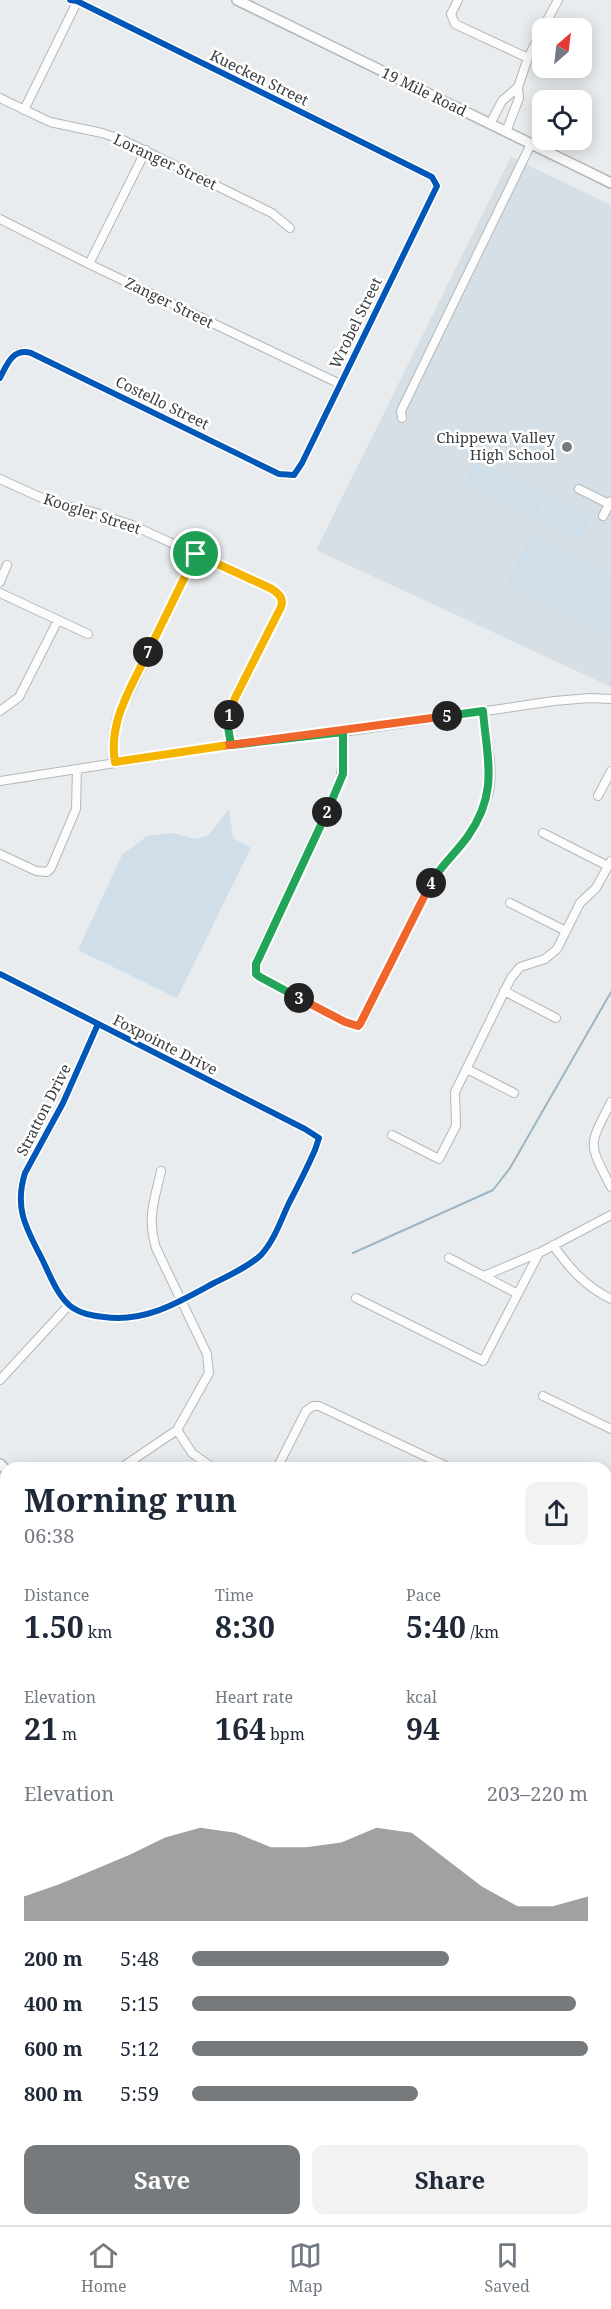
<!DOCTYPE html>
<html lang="en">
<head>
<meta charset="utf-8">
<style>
  body { margin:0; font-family:"Noto Serif",serif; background:#f2f2f3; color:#1f2937; height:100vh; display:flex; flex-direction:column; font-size:22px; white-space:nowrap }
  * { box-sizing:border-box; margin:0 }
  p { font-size:20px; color:#747a83 }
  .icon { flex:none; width:33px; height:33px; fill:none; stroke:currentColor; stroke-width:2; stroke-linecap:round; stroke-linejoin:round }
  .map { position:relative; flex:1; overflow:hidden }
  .panel { position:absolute; left:0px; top:1462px; width:612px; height:764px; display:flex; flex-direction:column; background:#fff; border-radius:18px 18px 0 0; box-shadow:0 3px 15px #0003 }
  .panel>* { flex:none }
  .needle { width:39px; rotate:28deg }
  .fabs { position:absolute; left:532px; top:18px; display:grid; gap:12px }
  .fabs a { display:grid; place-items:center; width:60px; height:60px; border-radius:12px; background:#fff; box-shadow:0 3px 15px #0003; font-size:30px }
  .pin { position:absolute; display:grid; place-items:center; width:51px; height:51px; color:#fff; margin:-26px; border:3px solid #fff; border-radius:50%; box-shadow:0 2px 6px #0007 }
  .km { position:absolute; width:30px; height:30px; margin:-15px; border-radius:50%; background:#222; color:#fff; font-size:16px; line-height:30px; text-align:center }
  .round { display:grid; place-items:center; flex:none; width:63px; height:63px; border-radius:12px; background:#f2f2f3 }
  .head { display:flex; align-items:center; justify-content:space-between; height:102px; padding:0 24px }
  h1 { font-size:33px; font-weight:700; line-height:45px }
  .figures { display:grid; grid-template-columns:repeat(3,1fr); gap:9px; height:102px; padding:6px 24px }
  .figures div { display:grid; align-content:center }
  .figures b { font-size:30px; font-weight:700 }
  .figures small { font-size:16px; font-weight:400 }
  .figures p { font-size:16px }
  .chart { height:168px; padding:12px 24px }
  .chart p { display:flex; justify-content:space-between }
  .chart svg { width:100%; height:108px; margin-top:6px; fill:#777a7c; opacity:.7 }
  .primary-button { display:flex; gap:12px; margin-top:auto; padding:12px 24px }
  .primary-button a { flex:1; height:69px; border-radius:12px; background:#777a7c; color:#fff; font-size:24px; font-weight:700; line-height:69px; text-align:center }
  .primary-button a+a { background:#f2f2f3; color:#1f2937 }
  ul { padding:0 24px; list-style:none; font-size:20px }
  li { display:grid; grid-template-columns:96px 72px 1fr; align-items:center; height:45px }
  li i { height:15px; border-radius:8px; background:#777a7c }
  .dock { display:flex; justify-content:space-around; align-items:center; height:84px; border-top:2px solid #e0e1e3; background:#fff; font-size:16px; color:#747a83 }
  .dock a { display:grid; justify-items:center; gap:3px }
  .dock .on { color:#777a7c }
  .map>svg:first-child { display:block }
</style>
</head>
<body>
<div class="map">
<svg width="611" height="2225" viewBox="0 0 611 2225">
  <rect width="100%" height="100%" fill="#e9ecee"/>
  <path fill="#d6dfe5" d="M511 157 611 205V687L316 550Z"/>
  <path fill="#cfdee8" d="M476 460 488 466 476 490 464 485Z
    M491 467 503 473 491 498 479 492Z
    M506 475 518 480 506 505 494 499Z
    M521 482 532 487 520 512 509 506Z
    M536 489 547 495 535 520 524 514Z
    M551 497 562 502 550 527 539 521Z
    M566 504 577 510 565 534 554 528Z
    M581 511 592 517 580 541 568 536Z
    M529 537 611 577V638L505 586Z
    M229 809 233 838 251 848 177 998 78 950 122 855 147 836 172 833 196 839 209 835Z"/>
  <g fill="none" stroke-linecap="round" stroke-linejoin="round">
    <path stroke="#9db4c4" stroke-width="2" d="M353 1253 493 1190 510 1168 611 992"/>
    <defs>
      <path id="minor" d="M458 0 451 14 455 24 528 58
        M543 28 558 0
        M518 87 528 58 543 29
        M0 98 50 122 102 133 123 140 272 213 290 228
        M24 110 78 0
        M490 124 502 101 518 87 519 98 506 132
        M0 219 89 264 340 384
        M89 264 146 150
        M0 378C7 364 13 348 31 353L279 474 294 475 302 463 437 186 432 177 418 170 77 1 70 0
        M402 418 401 411 531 144
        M0 479 53 503 93 512 132 525 272 589 281 596V607L229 712 228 727 231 745
        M579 489 607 503 611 501 603 516
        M0 582 7 565
        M0 593 88 634
        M0 711 19 697 58 620
        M343 732C344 752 344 769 337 789L257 959 256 974 265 980 345 1022 358 1026 363 1021 425 892C446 856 484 829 490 785 493 762 485 735 483 711
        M115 762 113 739 116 721 196 554
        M0 781 231 745 343 732 554 701 590 698 611 699
        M598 796 611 771
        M543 833 608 866
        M0 854 36 871 47 872 51 868 76 809 77 769
        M510 903 566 931
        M0 974 305 1129 319 1138 315 1150C307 1168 298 1186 289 1203 281 1220 274 1241 261 1255 248 1267 230 1275 214 1283 179 1302 145 1323 104 1317 93 1316 82 1314 73 1308 58 1298 50 1275 42 1259 26 1228 14 1208 25 1173L63 1103 98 1024
        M504 991 556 1018
        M467 1069 514 1093
        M611 1102C588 1147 588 1142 611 1187
        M392 1135 439 1159 456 1126 455 1092 511 978 520 967 545 959 557 949 580 903 596 888 611 861
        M553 1245C570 1269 585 1286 611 1299
        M449 1258 518 1294
        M484 1276 538 1253
        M356 1298 483 1361 539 1253 611 1215
        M0 1380 69 1305
        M543 1396 611 1429
        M177 1430 192 1453 213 1468
        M121 1468 177 1430 209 1373 207 1354 156 1248C147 1217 154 1202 161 1171
        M277 1468 306 1411 313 1406H319L450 1468
        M606 1544 611 1546
        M0 1556 6 1546
        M606 1572 611 1561
        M0 1574 6 1578
        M606 1655 611 1657
        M0 1792 6 1781
        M0 2017 6 2009
        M0 2082 6 2086
        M0 2202 6 2191
        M110 2225 112 2220
        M234 2225 237 2220"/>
      <path id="tertiary" d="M237 0 611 183
        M0 1464 6 1470
        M606 1755 611 1745
        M606 2099 611 2105
        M372 2225 374 2220"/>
    </defs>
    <use href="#minor" stroke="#b4b7b8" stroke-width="10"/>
    <use href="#tertiary" stroke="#b4b7b8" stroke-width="12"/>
    <use href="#minor" stroke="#fcfcfc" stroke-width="8"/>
    <use href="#tertiary" stroke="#fcfcfc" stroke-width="9"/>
    <defs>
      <path id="cycleway" d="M0 378C7 364 13 348 31 353L279 474 294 475 302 463 437 186 432 177 418 170 77 1 70 0
        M0 974 305 1129 319 1138 315 1150C307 1168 298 1186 289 1203 281 1220 274 1241 261 1255 248 1267 230 1275 214 1283 179 1302 145 1323 104 1317 93 1316 82 1314 73 1308 58 1298 50 1275 42 1259 26 1228 14 1208 25 1173L63 1103 98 1024"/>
    </defs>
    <use href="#cycleway" stroke="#fff" stroke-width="10"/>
    <use href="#cycleway" stroke="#0057b8" stroke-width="6"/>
  </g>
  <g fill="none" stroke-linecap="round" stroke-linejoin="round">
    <defs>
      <path id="split-1" d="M196 554 272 589C279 594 284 598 281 607L235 698 229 715"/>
      <path id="split-2" d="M229 715 228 727 231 745 343 732V774L327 812"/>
      <path id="split-3" d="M299 998 260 977 256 974V964L327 812"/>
      <path id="split-4" d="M299 998 345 1022 358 1026 360 1024 431 883"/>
      <path id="split-5" d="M431 883C441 865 457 852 468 836 499 792 487 760 483 711L447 716"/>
      <path id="split-6" d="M222 746 447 716"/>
      <path id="split-7" d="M148 652C131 688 108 722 115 762L222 746"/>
      <path id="split-8" d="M148 652 196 554"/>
    </defs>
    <use href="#split-1" stroke="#fff" stroke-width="12"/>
    <use href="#split-2" stroke="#fff" stroke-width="12"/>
    <use href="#split-3" stroke="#fff" stroke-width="12"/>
    <use href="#split-4" stroke="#fff" stroke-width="12"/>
    <use href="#split-5" stroke="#fff" stroke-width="12"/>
    <use href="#split-6" stroke="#fff" stroke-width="12"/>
    <use href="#split-7" stroke="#fff" stroke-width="12"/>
    <use href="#split-8" stroke="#fff" stroke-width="12"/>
    <use href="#split-1" stroke="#f5b400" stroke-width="8"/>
    <use href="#split-2" stroke="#22a559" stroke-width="8"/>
    <use href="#split-3" stroke="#22a559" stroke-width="8"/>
    <use href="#split-4" stroke="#f0652b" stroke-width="8"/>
    <use href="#split-5" stroke="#22a559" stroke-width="8"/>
    <use href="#split-6" stroke="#f0652b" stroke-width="8"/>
    <use href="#split-7" stroke="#f5b400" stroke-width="8"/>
    <use href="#split-8" stroke="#f5b400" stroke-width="8"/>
  </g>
  <circle fill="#777a7c" stroke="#fff" stroke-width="2" cx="567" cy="447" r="6"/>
  <g text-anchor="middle" stroke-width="5" stroke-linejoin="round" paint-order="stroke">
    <g font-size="15" fill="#3a3d3f" stroke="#fff">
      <text transform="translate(259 78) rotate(26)" y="5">Kuecken Street</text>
      <text transform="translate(424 92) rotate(26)" y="5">19 Mile Road</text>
      <text transform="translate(165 162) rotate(25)" y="5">Loranger Street</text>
      <text transform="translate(169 303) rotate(26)" y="5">Zanger Street</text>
      <text transform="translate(356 323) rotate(-64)" y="5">Wrobel Street</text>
      <text transform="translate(162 403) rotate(26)" y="5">Costello Street</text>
      <text transform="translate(92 514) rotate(18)" y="5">Koogler Street</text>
      <text transform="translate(165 1045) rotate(27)" y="5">Foxpointe Drive</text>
      <text transform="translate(44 1110) rotate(-63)" y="5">Stratton Drive</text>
    </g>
    <g font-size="15" fill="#3a3d3f" stroke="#fff" text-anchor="end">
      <text x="555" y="443">Chippewa Valley<tspan x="555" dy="17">High School</tspan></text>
    </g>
  </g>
</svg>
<div class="fabs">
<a><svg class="needle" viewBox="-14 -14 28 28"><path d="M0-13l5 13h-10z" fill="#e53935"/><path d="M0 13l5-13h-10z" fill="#747a83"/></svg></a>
<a><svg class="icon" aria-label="locate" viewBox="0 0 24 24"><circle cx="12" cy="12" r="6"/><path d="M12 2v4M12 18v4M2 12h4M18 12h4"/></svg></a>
</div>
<div class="pin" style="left:196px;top:554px;background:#1e9e55"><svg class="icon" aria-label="arrive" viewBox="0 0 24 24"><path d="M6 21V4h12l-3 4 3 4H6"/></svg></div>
<b class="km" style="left:229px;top:715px">1</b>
<b class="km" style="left:327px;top:812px">2</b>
<b class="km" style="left:299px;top:998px">3</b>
<b class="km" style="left:431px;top:883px">4</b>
<b class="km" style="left:447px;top:716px">5</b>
<b class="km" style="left:148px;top:652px">7</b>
<section class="panel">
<div class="head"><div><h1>Morning run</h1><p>06:38</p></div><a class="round"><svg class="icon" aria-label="share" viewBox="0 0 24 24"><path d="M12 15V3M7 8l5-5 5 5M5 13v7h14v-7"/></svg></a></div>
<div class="figures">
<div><p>Distance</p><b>1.50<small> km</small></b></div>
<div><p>Time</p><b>8:30</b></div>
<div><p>Pace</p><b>5:40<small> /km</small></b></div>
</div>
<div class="figures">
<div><p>Elevation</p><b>21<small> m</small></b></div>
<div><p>Heart rate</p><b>164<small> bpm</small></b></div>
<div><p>kcal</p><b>94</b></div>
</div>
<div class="chart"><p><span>Elevation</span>203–220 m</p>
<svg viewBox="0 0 160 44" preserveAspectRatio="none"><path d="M0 44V34L10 29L20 23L30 17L40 10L50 6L60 8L70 14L80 14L90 12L100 6L110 8L120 19L130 30L140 38L150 38L160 34V44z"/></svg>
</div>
<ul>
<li><b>200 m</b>5:48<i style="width:65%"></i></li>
<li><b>400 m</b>5:15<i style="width:97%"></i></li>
<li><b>600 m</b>5:12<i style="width:100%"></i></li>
<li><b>800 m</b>5:59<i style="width:57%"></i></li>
</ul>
<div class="primary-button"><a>Save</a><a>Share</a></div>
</section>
</div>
<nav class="dock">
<a class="on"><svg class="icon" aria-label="home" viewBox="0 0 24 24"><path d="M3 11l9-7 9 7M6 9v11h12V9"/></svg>Home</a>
<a><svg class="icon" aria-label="map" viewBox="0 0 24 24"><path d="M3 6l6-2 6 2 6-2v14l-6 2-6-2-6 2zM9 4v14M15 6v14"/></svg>Map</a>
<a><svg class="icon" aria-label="saved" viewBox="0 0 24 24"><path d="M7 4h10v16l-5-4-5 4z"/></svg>Saved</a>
</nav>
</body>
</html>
